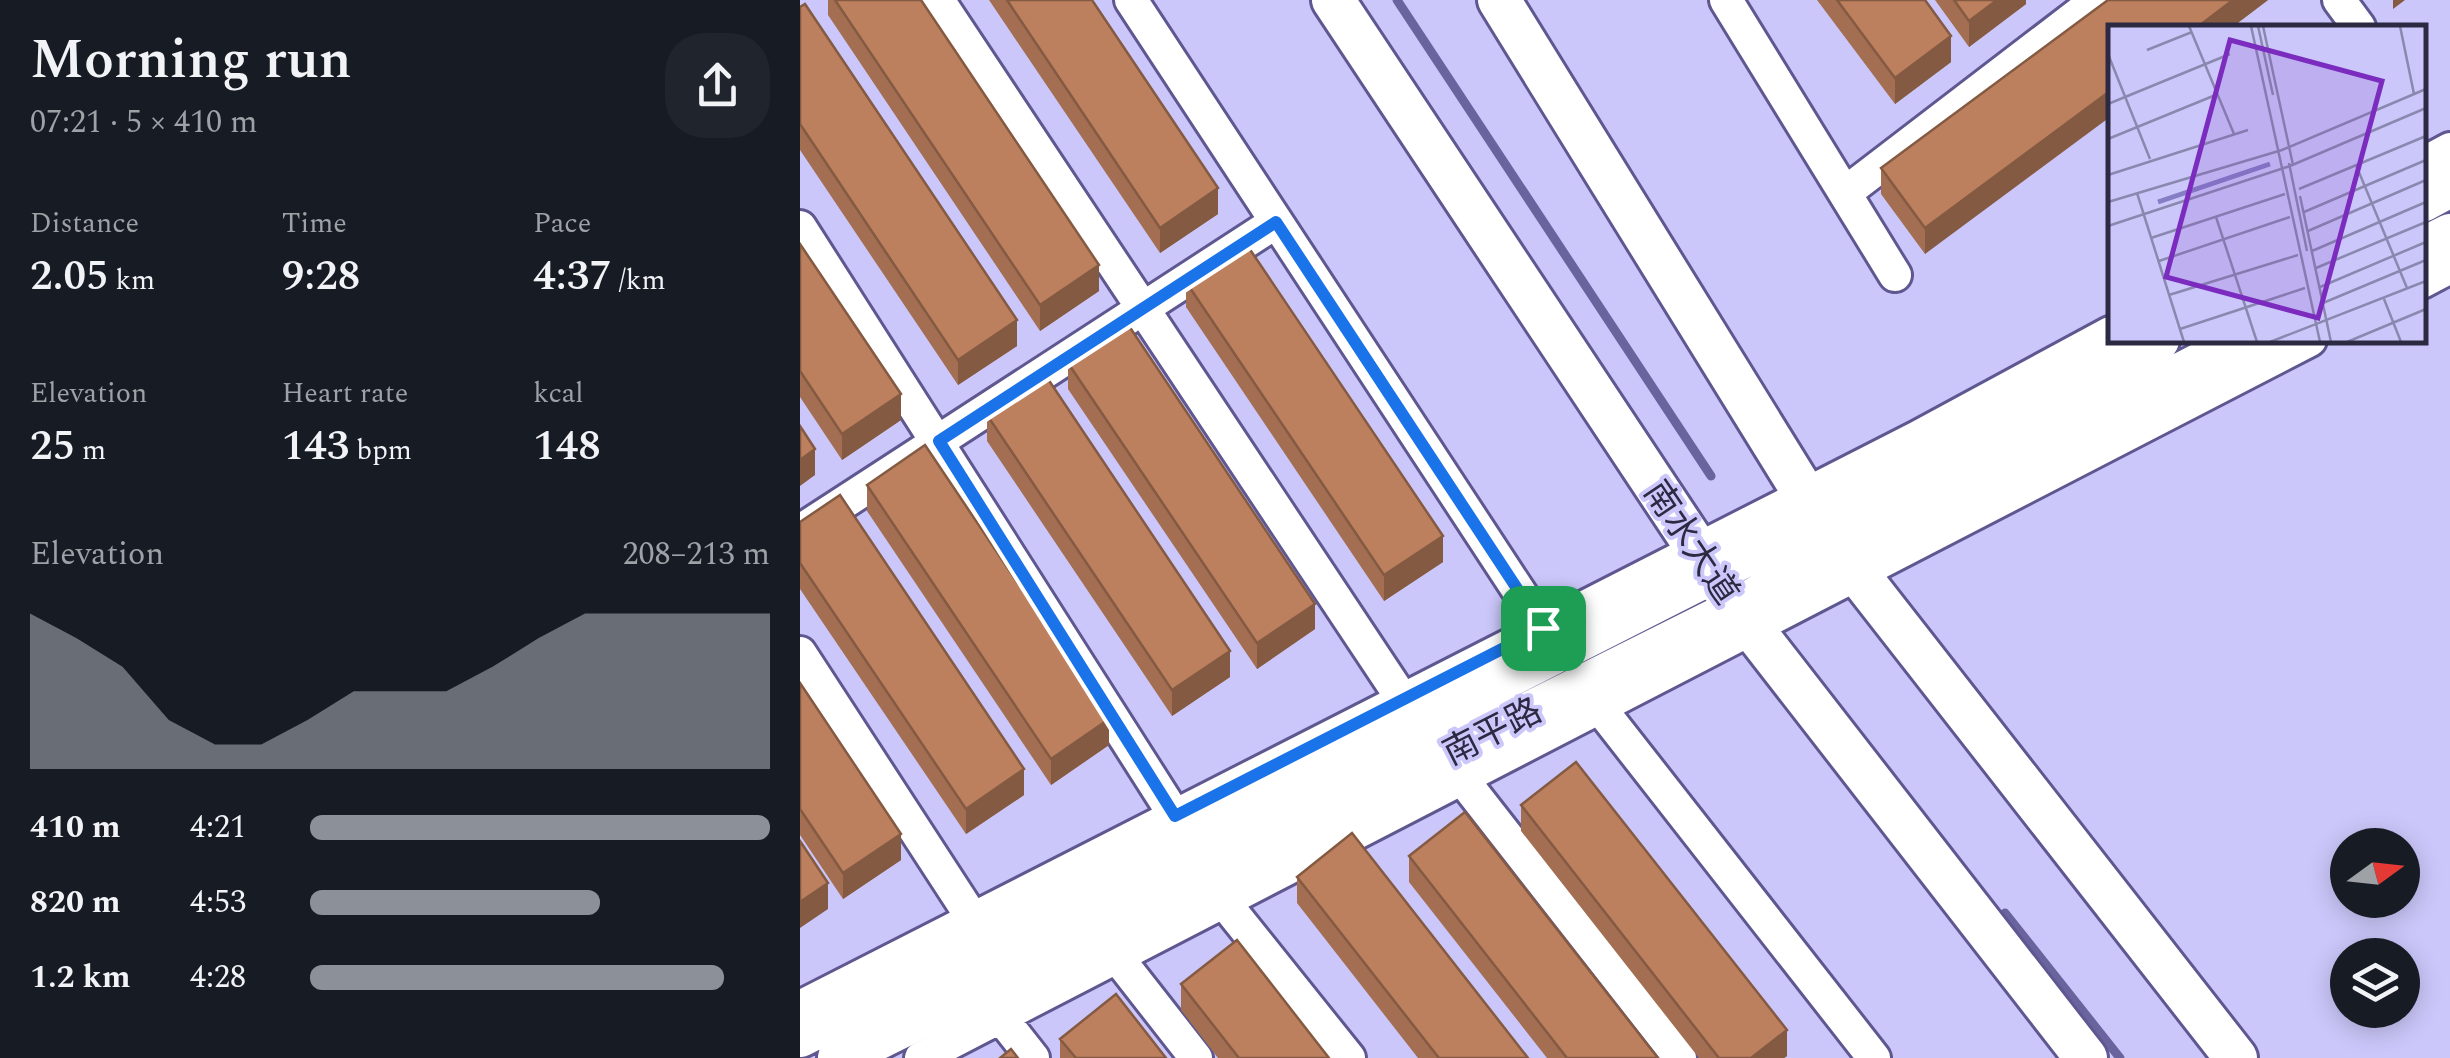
<!DOCTYPE html>
<html lang="en">
<head>
<meta charset="utf-8">
<style>
  body { margin:0; font-family:Spectral,"Noto Sans SC",serif; background:#20242c; color:#f1f3f6; height:100vh; display:flex; flex-direction:column; font-size:38px; white-space:nowrap }
  * { box-sizing:border-box; margin:0 }
  p { font-size:32px; color:#9ea1a6 }
  .icon { flex:none; width:55px; height:55px; fill:none; stroke:currentColor; stroke-width:2; stroke-linecap:round; stroke-linejoin:round }
  .map { position:relative; flex:1; overflow:hidden }
  .panel { display:flex; flex-direction:column; background:#171b24; width:800px }
  .panel>* { flex:none }
  .needle { width:65px; rotate:75deg }
  .fabs { position:absolute; left:1530px; top:828px; display:grid; gap:20px }
  .fabs a { display:grid; place-items:center; width:90px; height:90px; border-radius:50%; background:#171b24; box-shadow:0 5px 25px #0003; font-size:50px }
  .pin { position:absolute; display:grid; place-items:center; width:85px; height:85px; color:#fff; margin:-42px; border-radius:20px; box-shadow:0 5px 15px #0006 }
  .round { display:grid; place-items:center; flex:none; width:105px; height:105px; border-radius:40px; background:#20242c }
  .summary { display:flex; align-items:center; justify-content:space-between; height:170px; padding:0 30px }
  h1 { font-size:55px; font-weight:600; line-height:75px }
  .metrics { display:grid; grid-template-columns:repeat(3,1fr); gap:15px; height:170px; padding:10px 30px }
  .metrics div { display:grid; align-content:center }
  .metrics b { font-size:42px; font-weight:600 }
  .metrics small { font-size:28px; font-weight:400 }
  .metrics p { font-size:28px }
  .chart { height:280px; padding:20px 30px }
  .chart p { display:flex; justify-content:space-between }
  .chart svg { width:100%; height:180px; margin-top:10px; fill:#8c9099; opacity:.7 }
  ul { padding:0 30px; list-style:none; font-size:32px }
  li { display:grid; grid-template-columns:160px 120px 1fr; align-items:center; height:75px }
  li i { height:25px; border-radius:12px; background:#8c9099 }
  main { display:flex; flex:1; min-height:0 }
  .map>svg:first-child { display:block }
</style>
</head>
<body>
<main>
<section class="panel">
<div class="summary"><div><h1>Morning run</h1><p>07:21 · 5 × 410 m</p></div><a class="round"><svg class="icon" aria-label="share" viewBox="0 0 24 24"><path d="M12 15V3M7 8l5-5 5 5M5 13v7h14v-7"/></svg></a></div>
<div class="metrics">
<div><p>Distance</p><b>2.05<small> km</small></b></div>
<div><p>Time</p><b>9:28</b></div>
<div><p>Pace</p><b>4:37<small> /km</small></b></div>
</div>
<div class="metrics">
<div><p>Elevation</p><b>25<small> m</small></b></div>
<div><p>Heart rate</p><b>143<small> bpm</small></b></div>
<div><p>kcal</p><b>148</b></div>
</div>
<div class="chart"><p><span>Elevation</span>208–213 m</p>
<svg viewBox="0 0 160 44" preserveAspectRatio="none"><path d="M0 44V6L10 12L20 19L30 32L40 38L50 38L60 32L70 25L80 25L90 25L100 19L110 12L120 6L130 6L140 6L150 6L160 6V44z"/></svg>
</div>
<ul>
<li><b>410 m</b>4:21<i style="width:100%"></i></li>
<li><b>820 m</b>4:53<i style="width:63%"></i></li>
<li><b>1.2 km</b>4:28<i style="width:90%"></i></li>
</ul>
</section>
<div class="map">
<svg width="1650" height="1058" viewBox="0 0 1650 1058">
  <rect width="100%" height="100%" fill="#cbc7fa"/>
  <g fill="none" stroke-linecap="round" stroke-linejoin="round">
    <path stroke="#6a649e" stroke-width="9" d="M597 0 911 476
      M1205 913 1320 1058"/>
    <defs>
      <path id="minor" d="M138 0 603 700
        M331 0 743 628
        M926 0 1095 275
        M1539 0 1559 27
        M1622 164 1650 149
        M1045 193 1297 0
        M0 227 375 816
        M1622 282 1650 267
        M0 531 476 222
        M0 653 173 919
        M800 708 1074 1058
        M663 780 880 1058
        M424 902 549 1058
        M317 957 396 1058
        M0 1007 1116 438 1310 333
        M200 1016 233 1058
        M121 1058 1510 340"/>
      <path id="major" d="M533 0 937 609 1286 1058
        M699 0 1039 550 1436 1058
        M1622 201 1650 186
        M1622 249 1650 235
        M0 1036 1018 519 1358 340
        M39 1058 937 609 1039 550 1447 340"/>
    </defs>
    <use href="#minor" stroke="#5e5790" stroke-width="38"/>
    <use href="#major" stroke="#5e5790" stroke-width="48"/>
    <use href="#minor" stroke="#fff" stroke-width="32"/>
    <use href="#major" stroke="#fff" stroke-width="42"/>
  </g>
  <path fill="#a36e52" d="M28 0H121L299 291 240 331 28 15Z
    M189 0H292L418 214 360 253Z
    M1017 0H1125L1151 62 1095 104Z
    M1135 0H1226V4L1169 47Z
    M1308 0H1468L1431 28H1310L1125 254 1081 194V168Z
    M0 7 217 346 158 385 0 150Z
    M0 244 101 420 42 460 0 397Z
    M386 282 643 562 584 601 386 307Z
    M268 363 515 629 457 669 268 389Z
    M187 415 430 677 372 716 187 441Z
    M67 485 309 745 251 785 67 511Z
    M0 522 224 795 166 834 0 589Z
    M0 683 101 860 43 899 0 835Z
    M721 805 987 1056 984 1058H899L721 831Z
    M609 856 858 1058H747L609 882Z
    M497 877 728 1058H618L497 903Z
    M381 984 529 1058H418L381 1010Z
    M260 1039 366 1058H260Z"/>
  <path fill="#845a42" d="M1197 0H1226V4L1169 47V21Z
    M1433 0H1468L1431 28H1396Z
    M1593 0H1605L1593 9Z
    M1151 36V62L1095 104V78Z
    M1310 91V117L1125 254V228Z
    M418 188V214L360 253V228Z
    M299 265V291L240 331V305Z
    M217 320V346L158 385V360Z
    M101 394V420L42 460V434Z
    M15 449V475L0 486V460Z
    M643 536V562L584 601V575Z
    M515 604V629L457 669V643Z
    M430 651V677L372 716V690Z
    M309 719V745L251 785V759Z
    M224 769V795L166 834V809Z
    M101 834V860L43 899V873Z
    M28 883V909L0 928V902Z
    M987 1030V1056L984 1058H951Z"/>
  <path fill="#bd805f" stroke="#845a42" stroke-width="2.5" d="M35 0H121L299 265 240 305Z
    M207 0H292L418 188 360 228Z
    M1037 0H1125L1151 36 1095 78Z
    M1154 0H1197L1169 21Z
    M1308 0H1433L1396 28H1310V91L1125 228 1081 168Z
    M5 4 217 320 158 360 0 124V7Z
    M445 242 643 536 584 575 386 282Z
    M0 244 101 394 42 434 0 371Z
    M327 323 515 604 457 643 268 363Z
    M246 376 430 651 372 690 187 415Z
    M0 426 15 449 0 460Z
    M125 445 309 719 251 759 67 485Z
    M40 495 224 769 166 809 0 563V522Z
    M0 683 101 834 43 873 0 809Z
    M776 762 987 1030 951 1058H919L721 805Z
    M665 812 858 1058H767L609 856Z
    M552 833 728 1058H639L497 877Z
    M0 841 28 883 0 902Z
    M437 940 529 1058H439L381 984Z
    M316 994 366 1058H276L260 1039Z
    M211 1049 218 1058H200Z"/>
  <g fill="none" stroke-linecap="round" stroke-linejoin="round">
    <defs>
      <path id="route" d="M476 222 743 628 375 816 139 441Z"/>
    </defs>
    <use href="#route" stroke="#fff" stroke-width="20"/>
    <use href="#route" stroke="#1a73e8" stroke-width="12"/>
  </g>
  <g text-anchor="middle" stroke-width="8" stroke-linejoin="round" paint-order="stroke">
    <g font-size="35" fill="#2c2942" stroke="#cbc7fa">
      <text transform="translate(892 542) rotate(56)" y="12">南水大道</text>
      <text transform="translate(692 731) rotate(-27)" y="12">南平路</text>
    </g>
  </g>
  <g transform="translate(1308 25)">
    <rect width="318" height="318" fill="#cbc7fa"/>
    <path fill="none" stroke="#857dc5" stroke-width="5" d="M50 177 162 139"/>
    <path fill="none" stroke="#8b88b0" stroke-width="2.5" d="M81 1 126 109M143 1 212 317M150 1 165 70M155 1 185 140M292 1 306 69M39 25 84 7M0 29 42 134M0 79 122 29M0 114 110 69M181 138 199 226M248 140 299 263M0 150 140 105M191 164 318 111M29 168 76 317M192 171 223 317M0 177 174 125 318 64M196 187 318 135M108 192 149 317M0 201 182 141 318 83M200 206 318 155M43 213 177 169M204 226 318 177M51 236 182 192M208 243 318 197M212 262 318 217M61 270 190 230M276 274 293 317M215 278 318 235M72 304 197 263M162 317 318 256M239 317 318 284"/>
    <path fill="#7b2cbf" fill-opacity="0.15" stroke="#7b2cbf" stroke-width="5" d="M122 15 274 56 210 293 58 252Z"/>
    <rect width="318" height="318" fill="none" stroke="#2c2942" stroke-width="5"/>
  </g>
</svg>
<div class="fabs">
<a><svg class="needle" viewBox="-14 -14 28 28"><path d="M0-13l5 13h-10z" fill="#e53935"/><path d="M0 13l5-13h-10z" fill="#9ea1a6"/></svg></a>
<a><svg class="icon" aria-label="layers" viewBox="0 0 24 24"><path d="M12 4l9 5-9 5-9-5zM3 14l9 5 9-5"/></svg></a>
</div>
<div class="pin" style="left:743px;top:628px;background:#1e9e55"><svg class="icon" aria-label="arrive" viewBox="0 0 24 24"><path d="M6 21V4h12l-3 4 3 4H6"/></svg></div>
</div>
</main>
</body>
</html>
